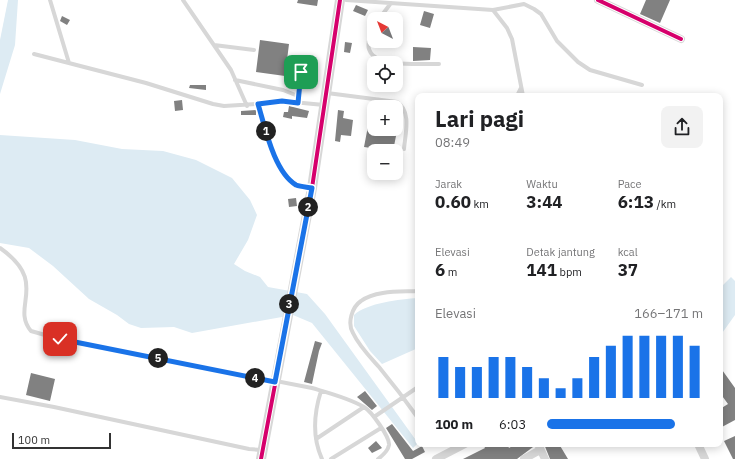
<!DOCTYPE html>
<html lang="id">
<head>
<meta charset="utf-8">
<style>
  body { margin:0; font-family:"IBM Plex Sans",sans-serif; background:#f2f2f2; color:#202124; height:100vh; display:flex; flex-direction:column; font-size:15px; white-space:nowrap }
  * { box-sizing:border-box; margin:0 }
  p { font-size:13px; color:#757577 }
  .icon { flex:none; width:22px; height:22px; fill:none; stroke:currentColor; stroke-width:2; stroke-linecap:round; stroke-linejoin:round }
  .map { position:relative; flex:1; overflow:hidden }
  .drawer { position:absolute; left:415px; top:93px; width:308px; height:354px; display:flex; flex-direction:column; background:#fff; border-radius:8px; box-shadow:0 2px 10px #0003 }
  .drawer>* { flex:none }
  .needle { width:26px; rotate:318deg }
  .buttons { position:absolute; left:367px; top:12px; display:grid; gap:8px }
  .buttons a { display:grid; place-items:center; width:36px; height:36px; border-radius:8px; background:#fff; box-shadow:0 2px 10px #0003; font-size:20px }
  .scale { position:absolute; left:12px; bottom:10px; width:99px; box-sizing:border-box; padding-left:4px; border:2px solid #333; border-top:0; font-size:11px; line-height:14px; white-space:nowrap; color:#333; -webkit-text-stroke:3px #fff; paint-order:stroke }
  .pin { position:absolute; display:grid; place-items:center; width:34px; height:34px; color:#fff; margin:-17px; border-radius:8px; box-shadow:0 2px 6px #0006 }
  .km { position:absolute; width:20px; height:20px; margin:-10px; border-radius:50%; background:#222; color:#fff; font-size:11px; line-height:20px; text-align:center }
  .round { display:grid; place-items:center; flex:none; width:42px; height:42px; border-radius:8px; background:#f2f2f2 }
  .head { display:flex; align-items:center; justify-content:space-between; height:68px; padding:0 20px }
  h1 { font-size:22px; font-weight:700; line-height:30px }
  .figures { display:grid; grid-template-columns:repeat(3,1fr); gap:6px; height:68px; padding:4px 20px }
  .figures div { display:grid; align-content:center }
  .figures b { font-size:17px; font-weight:700 }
  .figures small { font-size:11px; font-weight:400 }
  .figures p { font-size:11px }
  .chart { height:112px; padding:8px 20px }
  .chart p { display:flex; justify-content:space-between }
  .chart svg { width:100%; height:72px; margin-top:4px; stroke:#1a73e8; stroke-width:6 }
  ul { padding:0 20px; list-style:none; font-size:13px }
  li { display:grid; grid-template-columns:64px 48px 1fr; align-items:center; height:30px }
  li i { height:10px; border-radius:5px; background:#1a73e8 }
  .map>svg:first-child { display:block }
</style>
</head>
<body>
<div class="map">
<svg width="735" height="459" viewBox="0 0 735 459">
  <rect width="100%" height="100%" fill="#fff"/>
  <path fill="#ddebf3" d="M0 0H18L15 45 0 94Z
    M0 135 75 140 122 149 163 151 196 160 232 178 250 200 257 215 248 240 234 264 245 271 260 277 268 287 307 294 325 314 418 443 413 448 312 323 293 315 192 333 174 327 141 328 129 324 117 315 89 299 53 266 29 248 0 243Z
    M731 277 735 281V315L720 336V288Z
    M418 298V348L382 364 370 351 354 326V315C367 303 400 299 418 298Z"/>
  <path fill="#fff" d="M0 0H8L0 40Z"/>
  <path fill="#818181" d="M298 0H318L317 6 297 3Z
    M646 0H670L660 23 640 14Z
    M356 5 368 10 365 16 353 11Z
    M424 11 434 14 430 28 420 25Z
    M62 16 70 20 67 25 60 21Z
    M260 40 289 44 285 76 256 72Z
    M345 42 352 43 350 53 344 52Z
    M413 47 431 48 430 60 413 61Z
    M190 85H206V90L189 88Z
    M182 100 183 110 175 111 174 101Z
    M289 106 309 111 307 118 292 116V119L283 117 284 112H288Z
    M256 110V115H241V111Z
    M338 110 344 111 343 118 353 120 351 136 341 135 340 142 335 141Z
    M368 126 374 127V129L397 131 393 151 364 147Z
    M296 198 297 206 289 207 288 199Z
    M315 341 322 343 319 351 312 384 304 382Z
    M720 367 735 388V420L720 428V409L728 404 720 393Z
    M31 373 55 379 50 401 26 395Z
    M365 391 377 406 372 410 357 397Z
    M392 424 413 451 422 446 425 452 412 459H405L386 428Z
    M735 436V459H733L724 441Z
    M376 441 382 448 372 453 368 448Z
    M483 444H507L509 448 516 444H533V447L517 459H463L485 448Z
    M544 444H559L568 459H550Z"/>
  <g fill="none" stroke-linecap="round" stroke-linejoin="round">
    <path stroke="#d7d7d7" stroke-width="4" d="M50 0 69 63
      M183 0 231 70 247 106
      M346 0 493 10 507 28 512 39 523 96
      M493 10 524 4 534 9 541 14 557 41 578 62 590 70 642 85
      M379 19 391 3
      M374 28C349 72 415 63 439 64
      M214 45 254 50
      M34 54 146 83 213 104 224 106 258 104C265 128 274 171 296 185 300 187 306 187 311 188
      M235 80 283 90 298 96
      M327 93 397 102C412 111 405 135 404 149
      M517 96 521 88
      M298 98 301 72
      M258 104 282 101 324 105
      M0 248C50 283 10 306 31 331L59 339 312 388C329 393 349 398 364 407 371 411 390 437 389 445 388 451 382 456 378 459
      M418 291C401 292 376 290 361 301 352 307 347 323 353 333 359 346 370 357 379 367 393 384 406 401 418 418
      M321 391C314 413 312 437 322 459
      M0 397 54 407 249 449 262 450
      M374 417 418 387
      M316 439 364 407
      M331 459 381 428"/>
    <path stroke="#d7d7d7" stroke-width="8" d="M598 0 681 39
      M538 444 545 459
      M698 444 705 459
      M436 459 465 444
      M524 459 540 450"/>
    <path stroke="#d7d7d7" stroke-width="10" d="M261 459 312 188 340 0"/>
    <defs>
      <path id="cycleway" d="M598 0 681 39
        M261 459 312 188 340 0"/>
    </defs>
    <use href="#cycleway" stroke="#fff" stroke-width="6"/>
    <use href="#cycleway" stroke="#d6006c" stroke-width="4"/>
  </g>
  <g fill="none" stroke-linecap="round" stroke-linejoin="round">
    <defs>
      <path id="route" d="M60 339 275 382 312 188C307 187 301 187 296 185 274 172 265 127 258 104L282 101 298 103 301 72"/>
    </defs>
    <use href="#route" stroke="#fff" stroke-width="8"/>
    <use href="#route" stroke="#1a73e8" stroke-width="5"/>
  </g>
</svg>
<div class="buttons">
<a><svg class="needle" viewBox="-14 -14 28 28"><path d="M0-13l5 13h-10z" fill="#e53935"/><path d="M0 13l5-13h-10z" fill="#757577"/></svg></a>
<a><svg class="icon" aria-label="locate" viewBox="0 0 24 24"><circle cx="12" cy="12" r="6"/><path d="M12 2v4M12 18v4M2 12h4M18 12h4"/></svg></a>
<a>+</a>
<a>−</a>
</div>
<div class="scale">100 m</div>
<div class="pin" style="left:301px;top:72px;background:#1e9e55"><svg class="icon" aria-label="arrive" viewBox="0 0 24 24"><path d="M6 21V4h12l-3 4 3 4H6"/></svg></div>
<div class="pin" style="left:60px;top:339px;background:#d93025"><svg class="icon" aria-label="check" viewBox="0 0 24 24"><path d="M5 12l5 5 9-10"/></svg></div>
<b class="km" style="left:266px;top:131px">1</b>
<b class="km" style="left:308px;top:207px">2</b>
<b class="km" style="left:289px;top:304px">3</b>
<b class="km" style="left:255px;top:378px">4</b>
<b class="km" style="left:158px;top:358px">5</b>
<section class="drawer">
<div class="head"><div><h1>Lari pagi</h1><p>08:49</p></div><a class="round"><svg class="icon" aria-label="share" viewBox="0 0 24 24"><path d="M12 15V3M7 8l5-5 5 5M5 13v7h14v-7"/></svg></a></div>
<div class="figures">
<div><p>Jarak</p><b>0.60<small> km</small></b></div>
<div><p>Waktu</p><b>3:44</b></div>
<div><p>Pace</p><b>6:13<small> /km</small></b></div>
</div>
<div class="figures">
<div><p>Elevasi</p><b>6<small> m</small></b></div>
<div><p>Detak jantung</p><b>141<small> bpm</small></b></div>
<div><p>kcal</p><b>37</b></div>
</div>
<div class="chart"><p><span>Elevasi</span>166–171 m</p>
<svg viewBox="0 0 160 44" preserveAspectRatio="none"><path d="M5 44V19M15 44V25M25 44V25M35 44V19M45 44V19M55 44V25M65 44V32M75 44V38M85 44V32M95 44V19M105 44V12M115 44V6M125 44V6M135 44V6M145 44V6M155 44V12"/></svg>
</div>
<ul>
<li><b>100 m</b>6:03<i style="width:82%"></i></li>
</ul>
</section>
</div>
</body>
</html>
